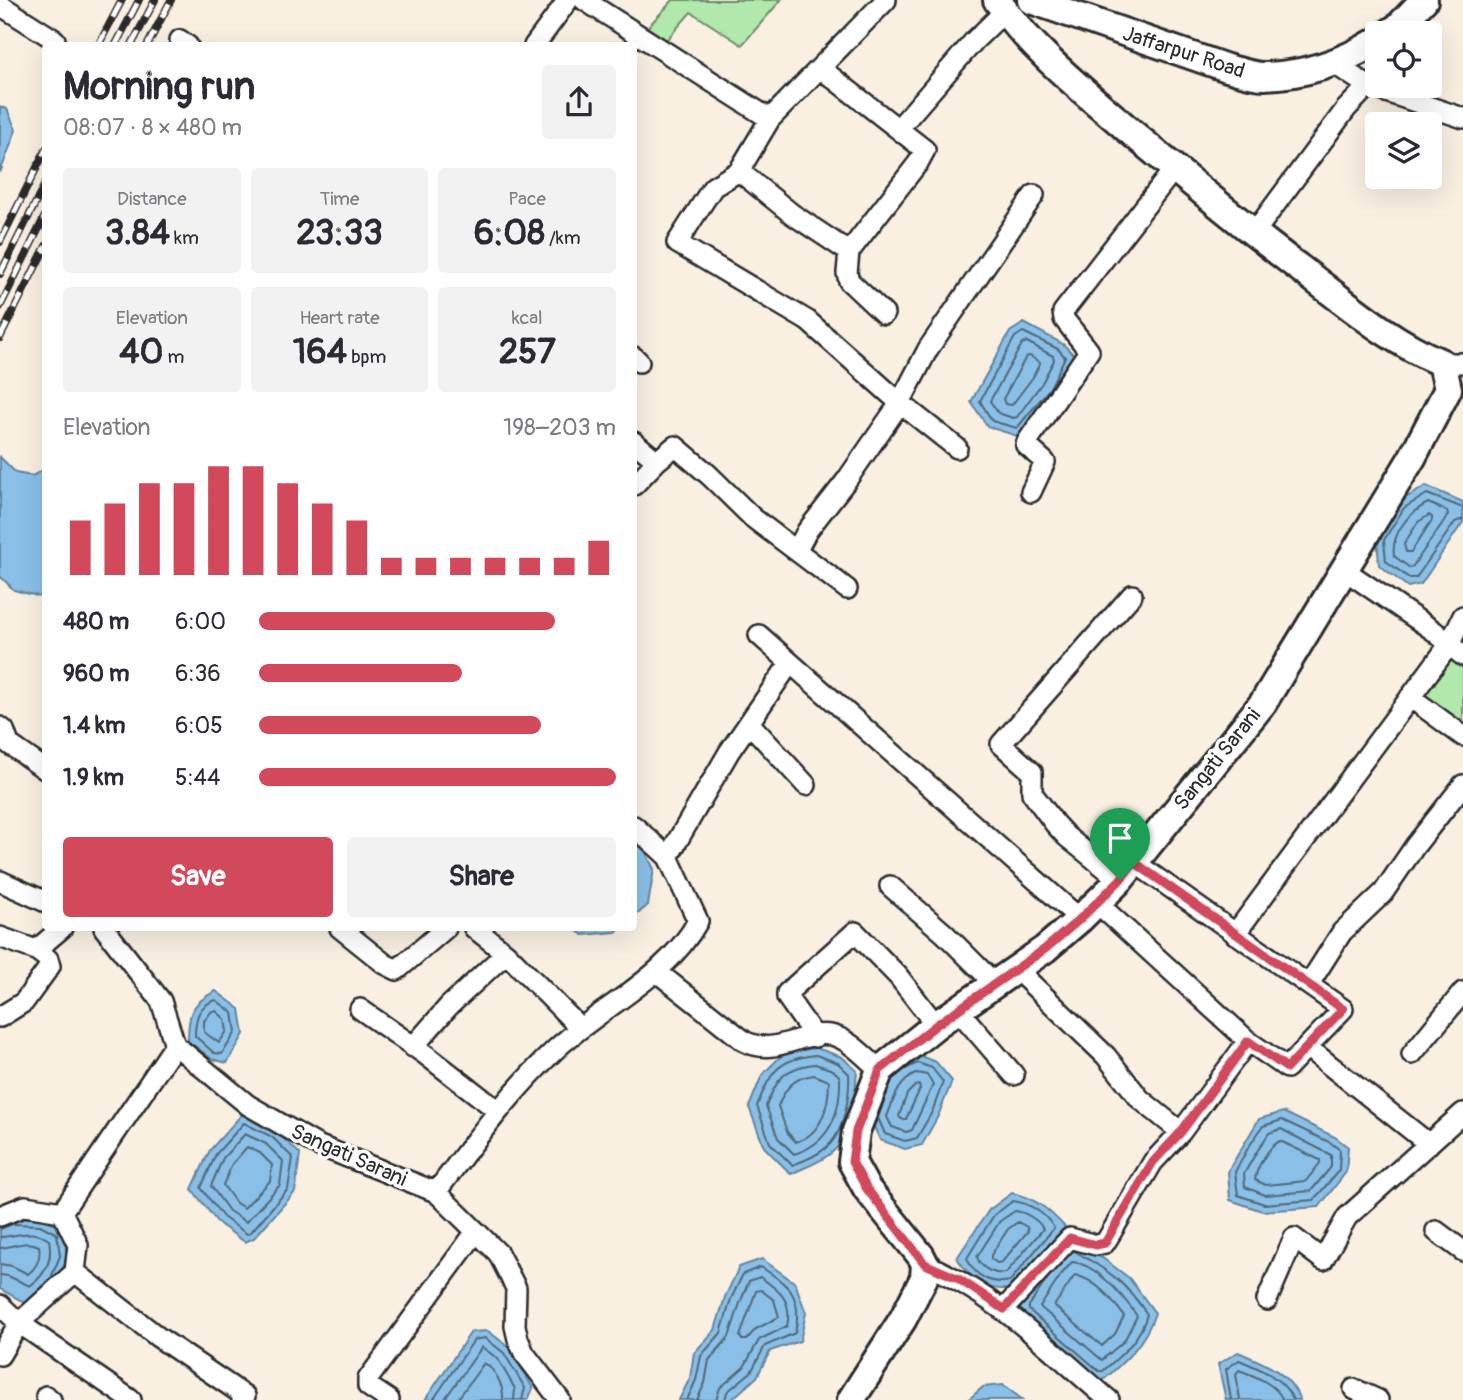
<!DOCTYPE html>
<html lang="en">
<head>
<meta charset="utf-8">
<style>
  body { margin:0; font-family:Pangolin,sans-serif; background:#f2f2f3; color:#2b2b33; height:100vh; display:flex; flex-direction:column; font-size:26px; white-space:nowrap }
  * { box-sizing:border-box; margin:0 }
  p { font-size:23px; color:#7c7c81 }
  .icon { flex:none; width:38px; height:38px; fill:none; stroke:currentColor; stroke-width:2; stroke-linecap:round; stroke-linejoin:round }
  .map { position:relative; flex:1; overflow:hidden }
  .sheet { position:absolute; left:42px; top:42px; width:595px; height:889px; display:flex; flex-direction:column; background:#fff; border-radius:7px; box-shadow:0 7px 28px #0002 }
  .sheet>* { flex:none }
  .tools { position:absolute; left:1365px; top:21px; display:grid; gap:14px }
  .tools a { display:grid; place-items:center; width:77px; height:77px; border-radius:7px; background:#fff; box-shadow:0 7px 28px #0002; font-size:35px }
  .pin { position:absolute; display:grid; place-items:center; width:60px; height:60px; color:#fff; margin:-72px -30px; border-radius:50% 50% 50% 0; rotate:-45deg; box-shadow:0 0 7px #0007 }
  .pin .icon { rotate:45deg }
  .round { display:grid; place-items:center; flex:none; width:74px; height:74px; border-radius:7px; background:#f2f2f3 }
  .headline { display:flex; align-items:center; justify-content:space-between; height:119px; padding:0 21px }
  h1 { font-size:38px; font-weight:700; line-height:52px }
  .stats { display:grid; grid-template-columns:repeat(3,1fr); gap:10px; height:119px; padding:7px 21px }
  .stats div { display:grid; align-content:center; border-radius:7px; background:#f2f2f3; text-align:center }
  .stats b { font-size:35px; font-weight:700 }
  .stats small { font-size:19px; font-weight:400 }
  .stats p { font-size:19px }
  .chart { height:196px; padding:14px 21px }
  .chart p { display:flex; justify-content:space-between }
  .chart svg { width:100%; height:126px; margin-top:7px; stroke:#d1495b; stroke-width:6 }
  .cta { display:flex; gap:14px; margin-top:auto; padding:14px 21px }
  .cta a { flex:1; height:80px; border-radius:7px; background:#d1495b; color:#fff; font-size:28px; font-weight:700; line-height:80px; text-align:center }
  .cta a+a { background:#f2f2f3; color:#2b2b33 }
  ul { padding:0 21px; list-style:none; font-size:23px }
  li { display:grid; grid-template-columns:112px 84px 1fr; align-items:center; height:52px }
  li i { height:18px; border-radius:9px; background:#d1495b }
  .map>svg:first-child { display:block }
</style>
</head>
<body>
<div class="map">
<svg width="1463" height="1400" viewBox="0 0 1463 1400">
  <rect width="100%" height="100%" fill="#f9f0e2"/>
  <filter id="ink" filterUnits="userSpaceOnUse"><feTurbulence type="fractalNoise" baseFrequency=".0143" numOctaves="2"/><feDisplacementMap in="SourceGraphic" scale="14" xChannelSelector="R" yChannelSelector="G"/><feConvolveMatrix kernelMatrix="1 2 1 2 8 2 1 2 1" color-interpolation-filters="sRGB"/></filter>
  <g filter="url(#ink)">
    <path fill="#b1e8ab" stroke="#6e8a6b" stroke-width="2" d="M673 0H781L742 45 691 12 664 43 646 29Z
      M1449 652 1463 662V730L1418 695Z"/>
    <path fill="#8ac0e8" stroke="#64849c" stroke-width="2" d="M0 107 7 109 16 130 0 173Z
      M1024 323 1063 344 1074 355 1056 391 1021 437 988 427 971 402 1010 332Z
      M0 457 16 473 32 476 45 469V598L14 590 0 576Z
      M1426 486 1463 502V522L1421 584 1408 587 1379 565 1377 538 1399 502Z
      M634 837 642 845 654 869 648 905 634 917Z
      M572 928H621L616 932 583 935Z
      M216 991 240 1009 244 1034 227 1063 212 1059 188 1041C188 1014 190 1004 216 991Z
      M816 1048 842 1057 857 1071C855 1097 853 1124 838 1146 829 1159 805 1167 791 1174L764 1147 749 1107 762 1075 784 1053Z
      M918 1055 936 1062 952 1081 938 1116 922 1145 905 1149 880 1140 870 1118 884 1079Z
      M1283 1112 1335 1137 1348 1147 1346 1172 1319 1207 1262 1211 1230 1200 1228 1171 1259 1119Z
      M243 1113 276 1131 300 1154 295 1192 254 1238 245 1242 218 1223 192 1189 210 1150Z
      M1012 1193C1037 1199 1048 1209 1065 1227L1013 1289C984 1291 973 1282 957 1258L989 1210Z
      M11 1217 43 1218 64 1229 67 1258 56 1285 31 1306 0 1289V1223Z
      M1071 1241 1104 1259 1129 1278 1155 1313C1145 1344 1124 1362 1101 1382L1018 1309 1049 1264Z
      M762 1259 795 1283 806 1313 800 1341 770 1351 757 1377 731 1400H679L690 1378 694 1353 715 1330 725 1297 739 1267Z
      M488 1331 510 1348 533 1388 528 1400H425L471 1332Z
      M1238 1352C1264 1363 1289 1372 1300 1400H1226L1218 1364Z
      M1003 1385 1023 1400H968L983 1387Z"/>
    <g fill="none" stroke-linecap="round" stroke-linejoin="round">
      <path stroke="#516777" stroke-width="2" d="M1023 332 1058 349 1065 357 1050 388 1017 428 992 421 980 401 1015 337Z
        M1027 342 1053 356 1054 360 1042 383 1017 417 1013 418 998 413 990 401 1022 344Z
        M1030 356 1040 363 1033 377 1012 405 1005 404 1003 399 1026 357Z
        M1428 503 1447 511 1448 515 1413 566 1410 568 1394 556C1391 534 1408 513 1428 503Z
        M1463 508 1427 494 1404 508 1384 540 1386 561 1409 578H1416L1455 522 1463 519
        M1429 515 1432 517V520L1411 552H1406L1404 544 1418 522Z
        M216 1000 233 1013 236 1032 222 1054 214 1053 195 1036C195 1019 198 1005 216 1000Z
        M212 1011H216L225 1019 227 1031 219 1043 204 1032V1021Z
        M816 1055 838 1063 849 1074C850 1094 845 1127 831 1143 822 1153 805 1161 792 1165L770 1143 757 1106C771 1072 777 1059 816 1055Z
        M815 1064 833 1070 840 1077C841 1112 830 1143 794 1154L778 1138 766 1106C778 1078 783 1068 815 1064Z
        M917 1073 927 1075 933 1085 912 1130 906 1132 892 1127 887 1117C894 1098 898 1082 917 1073Z
        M814 1075 829 1081C829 1106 822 1134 796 1142L787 1132 778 1106C786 1087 793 1078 814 1075Z
        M919 1085 920 1089 906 1119H901L899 1116 907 1094 915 1086Z
        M883 1103 878 1118 885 1134 905 1141 917 1138 932 1112 943 1082 932 1068 918 1063 905 1069
        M1282 1120 1331 1143 1340 1150 1339 1170 1314 1200 1264 1204 1238 1195 1235 1172 1248 1148 1263 1126Z
        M244 1123 272 1137 293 1158 288 1189 251 1232 247 1234 223 1217 201 1188 216 1154Z
        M1281 1129 1331 1155V1167L1311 1191 1265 1195 1245 1187 1244 1174 1256 1153 1269 1133Z
        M245 1134 266 1144 283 1161 280 1185 246 1222 229 1211 211 1186 223 1158Z
        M1280 1141 1320 1160V1163L1306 1181 1266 1185 1255 1180C1256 1168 1269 1146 1280 1141Z
        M247 1147 260 1153 272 1165 270 1181 244 1208 236 1203 223 1185 232 1164Z
        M1013 1201C1030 1203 1046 1214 1054 1228L1010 1281C991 1285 974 1276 967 1258L994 1215Z
        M1015 1211C1025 1212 1039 1220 1043 1229L1006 1273C994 1275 981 1269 977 1257L1000 1221Z
        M1018 1222 1027 1227 1028 1231 1002 1262 997 1263 991 1259V1255L1008 1229Z
        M0 1229 13 1224 40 1225 57 1234 60 1256 51 1278
        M0 1237C18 1236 31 1228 49 1240 53 1260 46 1274 30 1286L8 1276 0 1275
        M0 1248C14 1247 26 1239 39 1246 41 1257 37 1267 28 1274L12 1266 0 1264
        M1072 1262C1097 1264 1124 1297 1137 1316L1124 1341 1102 1360 1040 1307 1061 1275Z
        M1075 1275C1096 1280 1113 1300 1124 1316L1115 1334 1102 1346 1054 1306Z
        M1047 1279 1029 1306V1310L1099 1371H1103C1121 1355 1141 1339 1147 1314 1125 1282 1108 1270 1074 1251
        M761 1290 774 1300 779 1317 756 1329 746 1340H742L740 1336 756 1291Z
        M433 1400 474 1340 485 1338 504 1353 525 1388 522 1400
        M444 1400 482 1347 498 1359 515 1389 514 1400
        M457 1400 484 1363C496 1370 504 1387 503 1400
        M687 1400 696 1380 701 1356 721 1333 731 1299 743 1274 761 1267C790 1286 803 1296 795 1333L765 1346 751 1372 727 1392 725 1400
        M697 1400 705 1383 709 1360 729 1337 740 1303 749 1281 760 1277C779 1290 793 1300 787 1326L759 1340 744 1367 720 1388 716 1400
        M1231 1400 1226 1369 1239 1360C1259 1368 1284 1378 1293 1400
        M1240 1400 1236 1374 1239 1370C1255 1376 1276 1384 1283 1400"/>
      <defs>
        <path id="street" d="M584 0 770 119
          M886 0 770 119 739 171 713 187 677 243 808 321 900 403 957 448
          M0 5 55 40
          M180 40 188 46
          M534 46 568 0
          M1333 63 1368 86 1463 118
          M820 68 925 150 918 163 849 252 847 273 849 281 884 314
          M898 129 974 41 1005 11
          M739 171 792 214 849 252
          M1254 233 1346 109 1368 86
          M634 357 639 362
          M1442 363H1463
          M634 442 657 461 675 446 709 475 753 518 847 589
          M634 485 657 461
          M1031 492 1045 462 1026 445 1027 442 1089 351 1064 319 1063 312 1174 169
          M797 550 807 531 846 481 900 403 928 349 1034 195
          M1343 569 1434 631 1463 656
          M759 635 1080 919
          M1410 697 1463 736
          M750 724 806 785
          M0 727 4 730 9 744 46 770
          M668 857 729 752 790 663
          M1120 880 1067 837 1055 824 1032 793V772L1001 744 1132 595
          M0 881 46 902
          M890 886 945 934 994 983
          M1096 902 1248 1041 1287 1068 1343 1009 1134 862
          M104 928 161 1001 175 1045 248 1105 317 1145 436 1192 498 1253 516 1288 515 1326 518 1339 524 1353 560 1400
          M340 928 385 964 397 970 446 928
          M474 928 506 953 580 1028
          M1235 934 1449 645 1463 616
          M0 937 36 950 62 928
          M1016 969 1106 1056 1140 1099 1181 1132 1248 1041
          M657 972 744 1041C776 1058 802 1030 831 1035 848 1038 867 1059 880 1070
          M1309 984 1342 932 1383 893 1415 846 1463 785
          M360 1009 426 1055 497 1110
          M958 1010 1014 1075
          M0 1017 24 1002 50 966 48 959 36 950
          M815 1037 787 997V993L855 932 898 976 936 1025
          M413 1047 449 1006 506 953
          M1308 1048 1429 1144
          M1412 1054 1463 992
          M436 1192C474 1142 510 1092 556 1049 602 1006 667 978 698 921L668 857 634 826
          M62 1212 78 1245 75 1272 158 1337 245 1396 242 1400
          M0 1216 25 1206 62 1212 175 1045
          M1436 1231 1463 1251
          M925 1264C997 1295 1050 1350 1109 1400
          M1267 1300 1294 1238 1323 1260 1347 1217 1463 1113
          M0 1305 19 1323 131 1400
          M1004 1309 1070 1238 1096 1245 1105 1243 1153 1162 1181 1132
          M0 1355 19 1323 75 1272
          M1354 1389 1378 1400
          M46 1396 51 1400
          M389 1400 368 1386V1379L475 1233"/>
        <path id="secondary" d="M1031 0 1227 68C1239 71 1252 76 1264 76 1305 75 1343 62 1377 41
          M1389 33 1398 27 1424 0
          M851 1400 903 1319 924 1278 925 1264 921 1256 867 1189 852 1162 856 1131 880 1070 936 1025 1045 949 1080 919 1120 880 1263 703 1412 458 1448 389 1442 363C1388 340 1349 305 1302 270 1241 224 1183 176 1125 127 1080 88 1031 49 997 0"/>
      </defs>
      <use href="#street" stroke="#2b2b2b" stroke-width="24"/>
      <use href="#secondary" stroke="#2b2b2b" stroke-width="32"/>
      <use href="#street" stroke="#fff" stroke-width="19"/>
      <use href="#secondary" stroke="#fff" stroke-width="26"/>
      <defs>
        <path id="rail" d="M98 46 122 0
          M115 46 139 0
          M131 46 155 0
          M147 46 171 0
          M0 242 46 149
          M0 274 46 182
          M0 307 46 214
          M0 338 46 246"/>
      </defs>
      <use href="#rail" stroke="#2b2b2b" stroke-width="8"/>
      <use href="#rail" stroke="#fff" stroke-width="5" stroke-dasharray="16" stroke-linecap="butt"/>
    </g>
  </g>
  <g fill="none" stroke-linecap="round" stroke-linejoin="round" filter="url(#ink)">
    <defs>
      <path id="route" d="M1134 862 1343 1009 1287 1068 1248 1041 1181 1132 1153 1162 1105 1243 1096 1245 1070 1238 1004 1309 957 1278 925 1264 867 1189 852 1162 856 1131 880 1070 936 1025 1045 949 1080 919 1120 880Z"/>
    </defs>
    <use href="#route" stroke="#fff" stroke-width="14"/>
    <use href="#route" stroke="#d1495b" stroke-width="9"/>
  </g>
  <g text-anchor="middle" stroke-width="7" stroke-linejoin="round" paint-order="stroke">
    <g font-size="21" fill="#2b2b2b" stroke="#fff">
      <text transform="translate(1184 52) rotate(18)" y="7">Jaffarpur Road</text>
      <text transform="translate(1217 759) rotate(-51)" y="7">Sangati Sarani</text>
      <text transform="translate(349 1155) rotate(24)" y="7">Sangati Sarani</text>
    </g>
  </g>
</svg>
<div class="tools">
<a><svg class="icon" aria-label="locate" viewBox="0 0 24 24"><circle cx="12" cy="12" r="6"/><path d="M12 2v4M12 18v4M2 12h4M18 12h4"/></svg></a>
<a><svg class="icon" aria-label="layers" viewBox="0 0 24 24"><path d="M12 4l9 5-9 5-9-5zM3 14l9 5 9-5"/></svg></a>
</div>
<div class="pin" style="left:1120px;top:880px;background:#1e9e55"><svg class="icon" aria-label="arrive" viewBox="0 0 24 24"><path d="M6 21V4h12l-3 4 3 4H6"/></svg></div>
<section class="sheet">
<div class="headline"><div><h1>Morning run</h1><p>08:07 · 8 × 480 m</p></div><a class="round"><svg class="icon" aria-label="share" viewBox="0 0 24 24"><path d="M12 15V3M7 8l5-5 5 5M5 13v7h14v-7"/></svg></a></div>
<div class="stats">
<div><p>Distance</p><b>3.84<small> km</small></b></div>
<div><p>Time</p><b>23:33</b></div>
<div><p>Pace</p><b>6:08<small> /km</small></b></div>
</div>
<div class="stats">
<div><p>Elevation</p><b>40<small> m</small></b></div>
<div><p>Heart rate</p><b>164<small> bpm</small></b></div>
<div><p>kcal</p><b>257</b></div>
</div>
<div class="chart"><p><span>Elevation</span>198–203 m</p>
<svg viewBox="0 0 160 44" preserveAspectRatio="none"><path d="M5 44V25M15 44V19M25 44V12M35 44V12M45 44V6M55 44V6M65 44V12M75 44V19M85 44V25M95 44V38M105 44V38M115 44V38M125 44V38M135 44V38M145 44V38M155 44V32"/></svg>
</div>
<ul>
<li><b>480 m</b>6:00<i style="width:83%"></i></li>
<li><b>960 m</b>6:36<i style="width:57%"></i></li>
<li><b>1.4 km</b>6:05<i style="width:79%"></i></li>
<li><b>1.9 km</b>5:44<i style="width:100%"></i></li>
</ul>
<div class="cta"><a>Save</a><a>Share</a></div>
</section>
</div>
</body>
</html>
